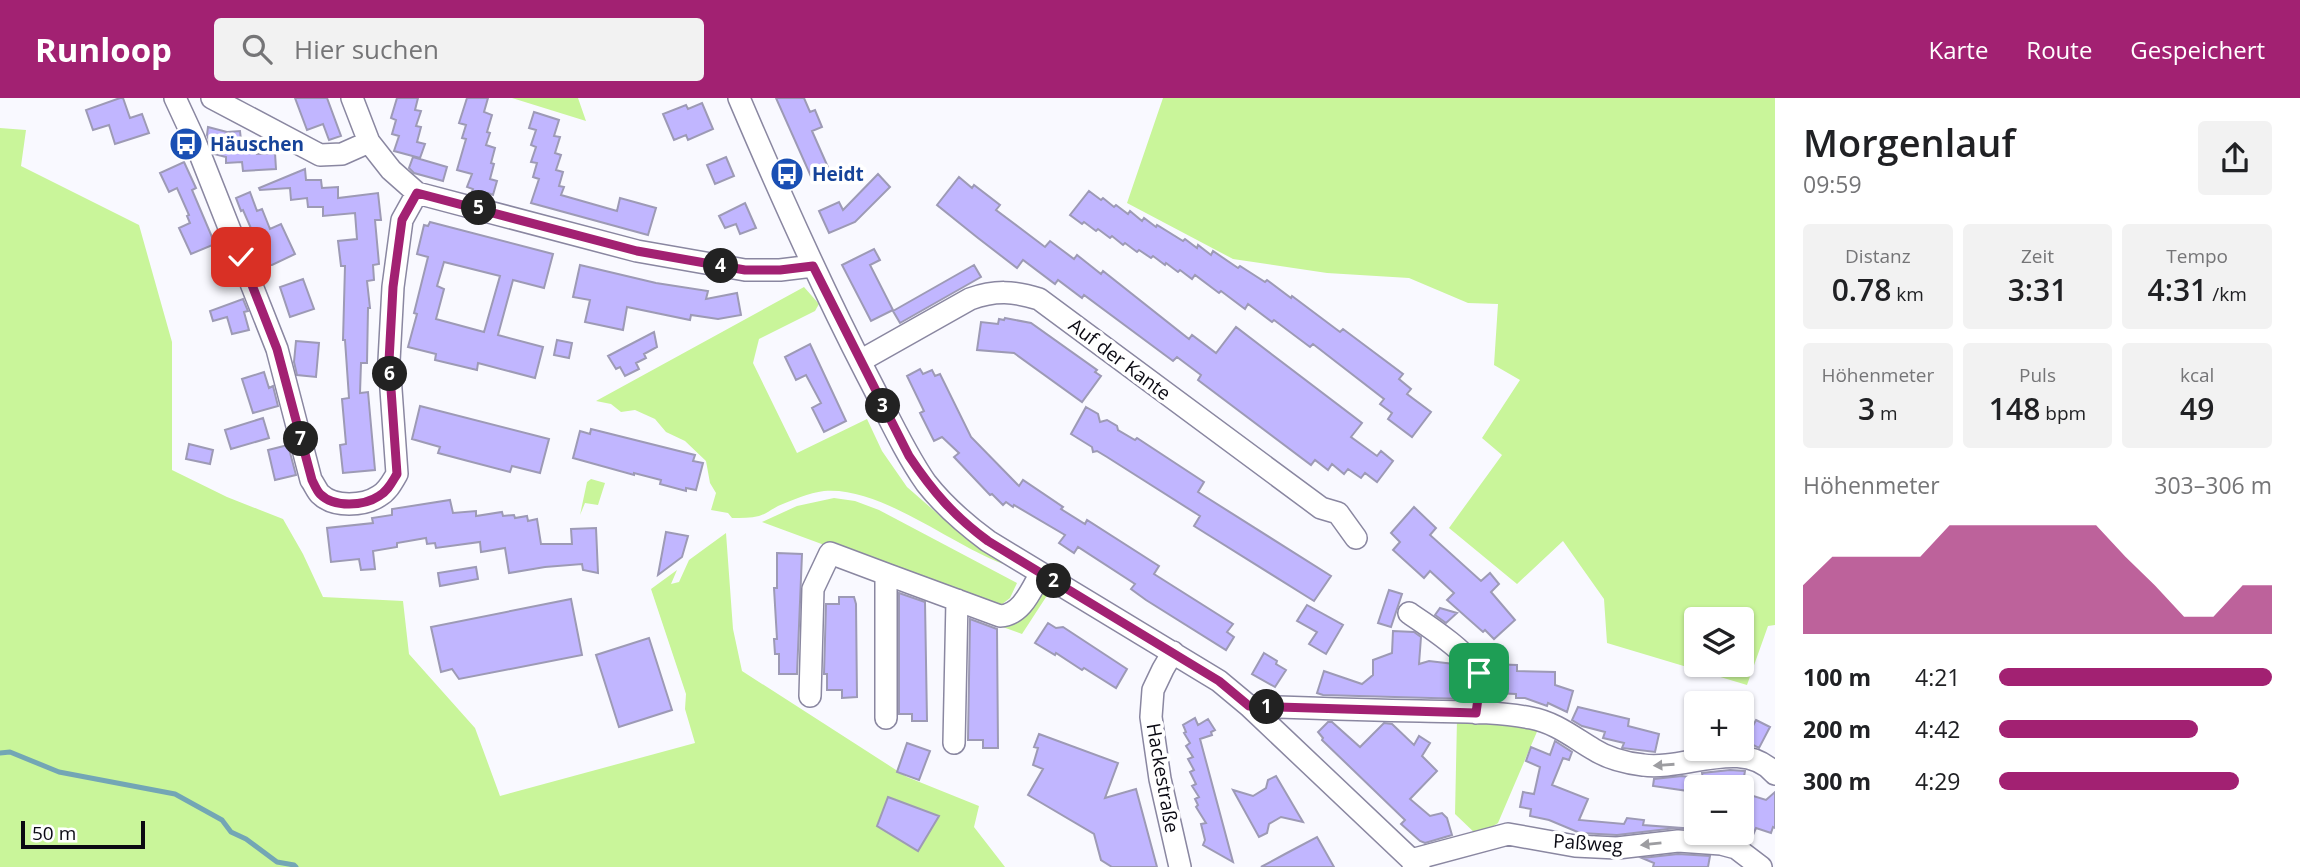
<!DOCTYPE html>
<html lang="de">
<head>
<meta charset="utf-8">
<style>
  body { margin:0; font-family:"Open Sans",sans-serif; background:#f2f2f2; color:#202124; height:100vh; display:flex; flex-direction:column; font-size:26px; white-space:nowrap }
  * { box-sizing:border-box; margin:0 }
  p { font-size:23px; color:#757577 }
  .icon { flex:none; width:38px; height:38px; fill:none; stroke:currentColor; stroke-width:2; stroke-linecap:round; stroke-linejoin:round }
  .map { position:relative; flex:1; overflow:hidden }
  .side { display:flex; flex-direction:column; background:#fff; width:525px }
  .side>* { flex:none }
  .tools { position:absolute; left:1684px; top:509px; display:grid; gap:14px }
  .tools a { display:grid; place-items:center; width:70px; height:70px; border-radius:7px; background:#fff; box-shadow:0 2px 5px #0004; font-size:35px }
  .scale { position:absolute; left:21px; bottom:18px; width:124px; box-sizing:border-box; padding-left:7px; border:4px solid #0b0a13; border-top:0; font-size:19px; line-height:24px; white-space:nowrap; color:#0b0a13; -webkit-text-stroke:5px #fff; paint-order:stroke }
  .pin { position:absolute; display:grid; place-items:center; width:60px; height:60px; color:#fff; margin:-30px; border-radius:14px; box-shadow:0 4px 10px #0006 }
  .km { position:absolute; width:35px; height:35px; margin:-18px; border-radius:50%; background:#222; color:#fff; font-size:19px; line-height:35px; text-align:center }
  .round { display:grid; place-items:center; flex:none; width:74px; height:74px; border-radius:7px; background:#f2f2f2 }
  .summary { display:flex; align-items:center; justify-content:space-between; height:119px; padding:0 28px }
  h1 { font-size:38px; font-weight:600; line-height:52px }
  .figures { display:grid; grid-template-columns:repeat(3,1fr); gap:10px; height:119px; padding:7px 28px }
  .figures div { display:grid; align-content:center; border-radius:7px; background:#f2f2f2; text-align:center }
  .figures b { font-size:30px; font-weight:600 }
  .figures small { font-size:19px; font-weight:400 }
  .figures p { font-size:19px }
  .chart { height:196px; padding:14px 28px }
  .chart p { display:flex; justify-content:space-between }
  .chart svg { width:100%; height:126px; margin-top:7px; fill:#a22172; opacity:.7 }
  ul { padding:0 28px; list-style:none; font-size:23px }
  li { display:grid; grid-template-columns:112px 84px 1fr; align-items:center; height:52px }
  li i { height:18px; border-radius:9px; background:#a22172 }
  header { display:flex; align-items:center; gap:42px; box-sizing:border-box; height:98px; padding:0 35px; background:#a22172; color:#fff }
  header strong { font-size:33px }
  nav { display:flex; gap:38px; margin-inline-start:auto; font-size:24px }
  .search { width:490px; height:63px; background:#f2f2f2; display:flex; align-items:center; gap:18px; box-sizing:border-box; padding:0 24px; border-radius:7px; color:#757577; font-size:26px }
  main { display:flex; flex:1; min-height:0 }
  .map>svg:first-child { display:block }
</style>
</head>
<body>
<header>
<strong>Runloop</strong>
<div class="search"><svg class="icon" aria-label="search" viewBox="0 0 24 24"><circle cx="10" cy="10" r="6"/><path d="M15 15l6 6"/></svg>Hier suchen</div>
<nav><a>Karte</a><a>Route</a><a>Gespeichert</a></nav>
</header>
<main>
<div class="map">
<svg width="1775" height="769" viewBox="0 0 1775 769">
  <rect width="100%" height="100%" fill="#f9f9ff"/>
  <path fill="#c9f59a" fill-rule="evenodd" d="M512 0H578L586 23Z
    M1163 0H1775V527L1768 528 1747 587 1607 545 1604 501 1563 443 1517 486 1449 430 1502 357 1482 340 1520 282 1494 267 1498 206 1468 205 1409 180 1327 175 1233 161 1127 105ZM1696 522H1741V567H1696Z
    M0 30 26 32 21 68 139 127 172 244V372L227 399 283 421 303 456 323 499 403 503 409 556 475 630 500 698 695 645 685 611 686 596 651 491 677 472 671 486 679 484 689 462 726 435 733 531 742 573 907 679 979 708 974 729 1005 769H0Z
    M804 189 819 206 815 213 759 241 753 265 797 355 867 321 882 353 907 389 954 430 997 459 1003 466C950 446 880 388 824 393 809 395 792 402 778 408 772 411 766 416 759 418 751 420 741 420 732 420L728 415 711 412 716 395 710 385 706 363 685 343 666 334 655 321 635 312 621 314 611 306 596 303Z
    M591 381 605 385 598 407 585 405 580 417 587 384Z
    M834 400 855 403 879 412 1017 485 1010 500 1001 507H987L762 424 797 408Z
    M1042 494 1048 496 1022 536 989 524Z
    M1457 621 1539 629 1498 725 1478 738 1455 716Z"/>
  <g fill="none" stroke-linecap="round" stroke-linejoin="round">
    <path stroke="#73a6b5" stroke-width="5" d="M0 655 10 654 59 674 175 696 222 722 231 734 246 741 277 764 294 767 296 769"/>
  </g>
  <path fill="#c1b6ff" stroke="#9d9ab5" stroke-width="2" fill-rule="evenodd" d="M120 0H123L130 20 142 16 149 35 115 46 109 27 93 32 86 12Z
    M295 0H327L341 38 329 42 323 26 307 32Z
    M397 0H418L415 12 421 13 416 28 421 29 417 44 425 46 420 60 394 53 399 38 392 36 396 22 391 20Z
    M467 0H488L484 14 492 17 487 34 490 35 486 47 495 50 491 65 494 66 490 81 497 83 493 97 488 95 486 100 471 96 473 91 467 89 472 76 457 72 466 41 462 40 466 27 459 25Z
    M776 0H804L810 14 815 12 822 29 812 33 831 76 813 83Z
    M702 5 713 31 688 42 686 37 674 42 663 16 686 7 688 11Z
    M534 14 559 22 554 38 560 39 555 55 561 57 556 72 563 74 559 88 564 89 561 97 617 113 620 100 656 110 648 137 531 105 539 81 533 79 537 65 531 64 536 49 531 47 536 32 529 30Z
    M208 29 227 34 240 33 241 42 256 41 257 56 275 55 276 71 243 73 242 64 226 65V59L214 56 212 45H210L207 37Z
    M413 59 447 69 443 83 414 75 409 70Z
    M726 59 734 78 715 86 707 67Z
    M184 64 196 90 192 92 215 146 191 156 179 130 190 125 187 118 189 117 177 90 169 94 160 75Z
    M305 71 306 82H321L322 90 338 89V100L378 95 381 122H375L379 166 373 167 374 182 367 183 370 210H368L367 265H361L360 295 368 294 375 372 343 375 340 347 346 346 342 301 349 300 345 242H343L345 168H341L338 143 357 141 355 115 323 118V109H308L307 100 291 102 290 90 260 92 259 90Z
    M878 76 890 89 855 124 829 135 819 113 839 104 843 112Z
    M959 79 972 90 974 87 1000 107 996 112 1045 149 1050 143 1074 161 1077 157 1101 176 1103 173 1189 241 1192 237 1216 255 1236 229 1362 325 1351 339 1377 358 1381 353 1393 363 1377 384 1365 375 1361 380 1348 371 1344 376 1332 366 1328 372 1315 362 1311 367 1198 282 1201 277 1177 259 1173 263 1084 197 1082 200 1058 182 1055 186 1023 162 1017 170 978 140 937 107Z
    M1089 93 1101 102 1103 100 1114 109 1116 107 1128 116 1130 113 1142 123 1144 120 1156 129 1157 127 1183 143 1185 141 1197 150 1198 147 1211 157 1213 153 1238 170 1240 168 1265 184 1267 182 1291 200 1292 198 1340 234 1343 231 1403 276 1399 281 1411 291 1407 296 1431 314 1412 339 1388 321 1392 315 1380 306 1384 301 1313 246 1310 249 1274 222 1272 224 1248 206 1245 211 1221 193 1219 195 1195 177 1192 181 1180 172 1178 174 1166 165 1165 167 1153 158 1151 160 1139 152 1137 154 1125 145 1123 147 1112 138 1110 140 1098 131 1096 133 1084 124 1082 126 1070 117Z
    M250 94 257 113 262 111 270 131 281 126 295 156 272 167H267L243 112 241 113 236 100Z
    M745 105 756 130 740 136 736 126 725 130 719 118Z
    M430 124 553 156 544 190 513 182 498 237 543 249 535 280 478 265 477 272 435 262 436 256 408 249 417 216 414 215 428 159 417 156 424 127 428 128ZM444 164 500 178 484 234 436 221 444 191 437 188Z
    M874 151 880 162 870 167 893 212 871 223 842 167Z
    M580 167 656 185 708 193 706 201 737 195 741 217 718 221 691 217 690 222 627 209 623 232 585 224 590 202 573 199Z
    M974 167 981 179 900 225 893 213Z
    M303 181 314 211 290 219 280 189Z
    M243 201 248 213 244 214 249 232 232 236 227 219 213 223 210 213Z
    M1005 220 1031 225 1097 272 1095 274 1101 278 1082 304 1014 255 977 252 981 224 998 226 999 221 1004 222Z
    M654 234 657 249 644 256 646 260 636 265 639 271 625 278 620 269 616 271 608 258Z
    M557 242 572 245 569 260 554 257Z
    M296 243 319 245 316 279 297 277 294 264Z
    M810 246 846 323 824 334 812 310 821 305 806 277 796 282 785 259Z
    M920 271 923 276 932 272 935 278 940 276 971 339 1019 388 1023 382 1063 409 1061 411 1085 426 1087 422 1159 468 1154 476 1233 526 1227 534 1234 539 1226 552 1146 502 1131 491 1135 486 1078 449 1074 455 1059 445 1065 437 1014 407 1013 409 1006 404 1003 407 992 396 990 397 954 359 959 355 942 339 934 343 920 315 924 313 907 278Z
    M264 274 269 290 273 288 278 308 253 315 242 281Z
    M420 308 549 341 540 375 512 368 510 374 468 363 438 355 440 349 412 341Z
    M1086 309 1098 316 1100 324 1107 322 1117 328 1118 332 1135 342 1137 340 1204 384 1198 394 1331 478 1314 503 1194 428 1200 418 1107 359 1097 353 1093 354 1092 349 1071 336Z
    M263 320 269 340 231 351 225 332Z
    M591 331 695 357 693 363 703 365 696 392 686 390V393L660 386 661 382 634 375V377L573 360 580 333 590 336Z
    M189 346 213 352 210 366 186 361Z
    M288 347 296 377 275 382 268 352Z
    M450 402 453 415 476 413V418L502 414 503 418 514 417 515 420 527 418 528 423 537 421 541 446H572L571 431 596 430 598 475 583 472 582 466 545 469 509 475 505 450 481 454 480 444 436 450 435 445 427 446 426 440 397 445V449L373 453 375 471 361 472 359 461 331 464 327 430 373 425 372 420 392 417V411Z
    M1414 409 1436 430 1430 437 1481 483 1490 475 1499 486 1491 494 1515 522 1494 541 1485 532 1483 534 1447 502 1454 495 1430 473 1424 480 1393 452 1400 444 1391 435Z
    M666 434 688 438 682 459 658 477Z
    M777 455 802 456 797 576H779V556H775L774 541H777L774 490H777Z
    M476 469 478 481 440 488 438 475Z
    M1389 492 1402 496 1391 529 1378 525Z
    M899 495 925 504 927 623H912V616H899Z
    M839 499H854L856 506 857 599 842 600V592H827V576H824L826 506H839Z
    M571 501 582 557 459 581 452 571 441 574 431 529Z
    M1307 507 1343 527 1326 556 1309 546 1317 534 1297 523Z
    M1440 510 1457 515 1446 525 1435 517Z
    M970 521 997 531 998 650H983V642H968Z
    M1048 525 1056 530 1063 529 1127 571 1116 590 1084 570 1082 572 1056 555 1055 557 1035 545Z
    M1393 533 1414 534 1421 539 1419 566 1429 563 1454 566 1459 571V579L1466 588V601L1323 597 1317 595 1324 573 1362 586 1373 577V562L1392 555Z
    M649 540 672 612 619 629 596 557Z
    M1264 555 1277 563 1276 566 1286 572 1275 589 1252 576Z
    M1488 566 1517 567V573L1555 574V587L1573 593 1567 614 1548 605 1547 608 1525 600H1516V596L1494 595 1495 581Z
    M1578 609 1629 621 1628 628 1659 636 1655 654 1622 650 1624 645 1603 640 1605 634 1582 628 1572 622Z
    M1195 620 1198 627 1208 621 1215 632 1211 634 1212 637 1200 641 1233 764 1203 747 1205 742 1201 726 1206 725 1196 709 1198 707 1195 701 1199 699 1192 688 1196 686 1190 674 1194 672 1188 661 1193 659 1186 648 1190 645 1184 635 1186 634 1183 627Z
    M1756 622 1770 629 1759 650 1745 643Z
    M1328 624H1332L1360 649 1384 625 1392 626 1414 647 1419 638 1430 645 1422 658 1437 673 1410 701 1430 718 1442 715 1447 720 1452 737 1425 745 1420 743 1401 726 1405 722 1322 642 1323 640 1318 634Z
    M1039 636 1118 665 1105 700 1136 691 1157 769H1112L1101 762 1094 736 1028 697 1043 671 1033 667 1038 650 1034 649Z
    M1555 643 1572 654 1569 662 1563 660 1552 687 1588 701 1579 722 1624 726 1627 720 1644 722 1643 727 1696 731 1676 730 1617 737 1580 735 1549 722 1530 718 1531 711 1520 709 1523 694 1534 696 1540 669 1526 663 1531 649 1550 657Z
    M907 645 930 653 919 682 897 674Z
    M1730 672 1745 673 1741 696V690H1735L1734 680 1704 687 1702 675Z
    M1276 678 1303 724 1281 719 1269 726 1267 735 1259 739 1233 692 1253 698 1266 690 1268 682Z
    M1682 678 1697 680 1695 694 1653 688 1654 681Z
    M1775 694V730L1773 729 1771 735 1756 730 1750 744 1740 738 1731 735H1741V717L1747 696 1766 702Z
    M888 699 939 718 918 753 877 728Z
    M1317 739 1334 769H1261L1285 756Z
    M1678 756 1710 758 1708 769H1653L1654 765 1642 760Z"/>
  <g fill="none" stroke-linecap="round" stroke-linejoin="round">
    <defs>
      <path id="minor" d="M175 0 194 41 277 251 311 382C314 386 317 393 320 396 334 410 364 408 379 398 388 393 392 384 397 376L389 263 393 189 402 122 417 95 637 153 745 172H780L813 168
        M212 0 320 57 342 56 369 44
        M352 0 369 44 391 72 417 95
        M739 0C779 94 820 186 867 277 886 313 903 352 926 385 944 408 965 426 988 443L1219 583 1249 608 1419 769
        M860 263 970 201C995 192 1014 193 1039 201L1321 410 1338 415 1356 440
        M1409 515C1427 527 1473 557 1479 577 1483 588 1478 604 1476 615
        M1173 554 1163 571 1153 592 1151 619 1160 681 1180 769
        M810 598 813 491 830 455 886 476
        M1249 608C1306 610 1363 612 1420 613 1456 614 1495 613 1531 620 1554 624 1573 639 1593 651 1607 660 1626 665 1643 667 1684 673 1744 639 1775 676
        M886 620V476L1000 518C1022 517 1031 492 1041 475
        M954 645 957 502
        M1411 762 1508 736 1575 748 1617 750 1678 743 1721 746 1736 750 1761 769"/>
    </defs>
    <use href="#minor" stroke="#8a87a1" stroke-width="24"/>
    <use href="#minor" stroke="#fff" stroke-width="21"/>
  </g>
  <defs><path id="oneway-solid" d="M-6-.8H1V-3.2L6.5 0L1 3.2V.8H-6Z" transform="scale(1.75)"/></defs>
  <g fill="#9d9da1">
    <use href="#oneway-solid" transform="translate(1664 667) rotate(176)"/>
    <use href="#oneway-solid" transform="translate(1651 746) rotate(174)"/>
  </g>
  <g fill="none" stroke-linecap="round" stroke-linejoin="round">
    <defs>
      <path id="route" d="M241 159 277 251 312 382C314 386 317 393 320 396 334 410 364 408 379 398 388 393 392 384 397 376L389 263 393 189 402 122 417 95 637 153 745 172H780L813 168 909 358C933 394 954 418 988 443L1219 583 1249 608 1476 615 1480 586 1479 575"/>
    </defs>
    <use href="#route" stroke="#fff" stroke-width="14"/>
    <use href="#route" stroke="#a22172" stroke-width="9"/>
  </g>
  <defs>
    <symbol id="bus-disc" viewBox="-11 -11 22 22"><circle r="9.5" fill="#1a4fb4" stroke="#fff"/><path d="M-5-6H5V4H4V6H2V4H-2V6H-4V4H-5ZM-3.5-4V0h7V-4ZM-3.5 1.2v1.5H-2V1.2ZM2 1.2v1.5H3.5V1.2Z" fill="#fff"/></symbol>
  </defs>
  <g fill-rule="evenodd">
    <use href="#bus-disc" x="167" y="27" width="38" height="38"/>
    <use href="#bus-disc" x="768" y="57" width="38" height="38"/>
  </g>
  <g text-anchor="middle" stroke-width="7" stroke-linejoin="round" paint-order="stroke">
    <g font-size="19" font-weight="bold" fill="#164399" stroke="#fff" text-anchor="start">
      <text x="210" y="53">Häuschen</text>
      <text x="812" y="83">Heidt</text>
    </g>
    <g font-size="19" fill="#0b0a13" stroke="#fff">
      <text transform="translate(1120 261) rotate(37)" y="7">Auf der Kante</text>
      <text transform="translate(1163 680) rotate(80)" y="7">Hackestraße</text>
      <text transform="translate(1588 745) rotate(4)" y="7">Paßweg</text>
    </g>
  </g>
</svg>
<div class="tools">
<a><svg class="icon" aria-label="layers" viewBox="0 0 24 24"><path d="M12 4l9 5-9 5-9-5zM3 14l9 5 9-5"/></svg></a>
<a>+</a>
<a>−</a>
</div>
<div class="scale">50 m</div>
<div class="pin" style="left:1479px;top:575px;background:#1e9e55"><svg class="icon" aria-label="arrive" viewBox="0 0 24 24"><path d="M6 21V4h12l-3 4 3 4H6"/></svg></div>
<div class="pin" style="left:241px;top:159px;background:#d93025"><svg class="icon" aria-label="check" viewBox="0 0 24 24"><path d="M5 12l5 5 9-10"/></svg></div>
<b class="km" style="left:1267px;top:609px">1</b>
<b class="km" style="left:1054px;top:483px">2</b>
<b class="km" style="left:883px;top:308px">3</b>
<b class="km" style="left:721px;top:168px">4</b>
<b class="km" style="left:479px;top:110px">5</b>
<b class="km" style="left:390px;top:276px">6</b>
<b class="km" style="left:301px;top:341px">7</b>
</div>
<section class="side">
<div class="summary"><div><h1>Morgenlauf</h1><p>09:59</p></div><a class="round"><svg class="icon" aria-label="share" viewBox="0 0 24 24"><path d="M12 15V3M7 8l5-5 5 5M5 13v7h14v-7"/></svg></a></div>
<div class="figures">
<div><p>Distanz</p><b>0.78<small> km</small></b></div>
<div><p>Zeit</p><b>3:31</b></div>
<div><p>Tempo</p><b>4:31<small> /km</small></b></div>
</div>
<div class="figures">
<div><p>Höhenmeter</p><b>3<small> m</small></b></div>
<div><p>Puls</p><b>148<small> bpm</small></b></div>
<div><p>kcal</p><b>49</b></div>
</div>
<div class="chart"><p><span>Höhenmeter</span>303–306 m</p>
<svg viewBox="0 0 160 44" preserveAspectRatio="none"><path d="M0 44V27L10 17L20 17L30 17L40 17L50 6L60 6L70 6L80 6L90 6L100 6L110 17L120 27L130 38L140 38L150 27L160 27V44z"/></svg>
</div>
<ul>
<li><b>100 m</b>4:21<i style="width:100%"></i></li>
<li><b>200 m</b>4:42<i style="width:73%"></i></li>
<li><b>300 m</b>4:29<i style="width:88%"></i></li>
</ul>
</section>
</main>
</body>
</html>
